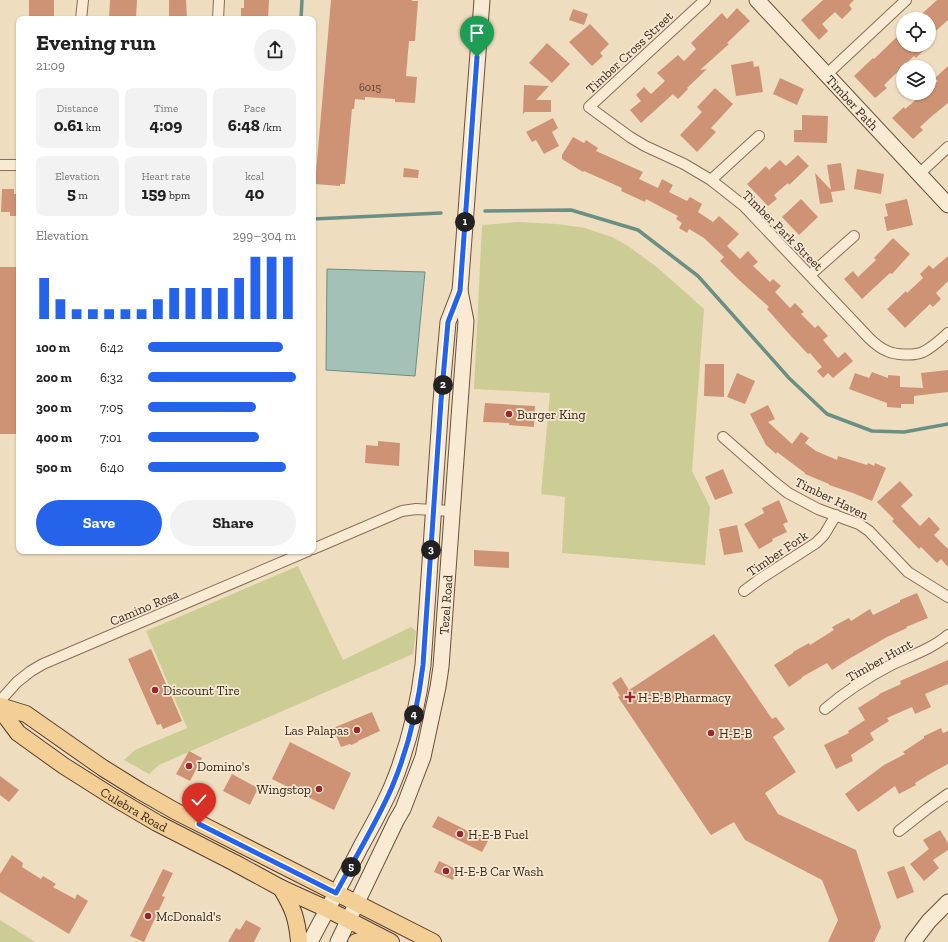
<!DOCTYPE html>
<html lang="en">
<head>
<meta charset="utf-8">
<style>
  body { margin:0; font-family:"Zilla Slab",serif; background:#f2f2f2; color:#222; height:100vh; display:flex; flex-direction:column; font-size:15px; white-space:nowrap }
  * { box-sizing:border-box; margin:0 }
  p { font-size:13px; color:#767676 }
  .icon { flex:none; width:22px; height:22px; fill:none; stroke:currentColor; stroke-width:2; stroke-linecap:round; stroke-linejoin:round }
  .map { position:relative; flex:1; overflow:hidden }
  .details { position:absolute; left:16px; top:16px; width:300px; height:538px; display:flex; flex-direction:column; background:#fff; border-radius:8px; box-shadow:0 1px 3px #0004 }
  .details>* { flex:none }
  .fabs { position:absolute; left:896px; top:12px; display:grid; gap:8px }
  .fabs a { display:grid; place-items:center; width:40px; height:40px; border-radius:50%; background:#fff; box-shadow:0 1px 3px #0004; font-size:20px }
  .pin { position:absolute; display:grid; place-items:center; width:34px; height:34px; color:#fff; margin:-41px -17px; border-radius:50% 50% 50% 0; rotate:-45deg; box-shadow:0 0 4px #0007 }
  .pin .icon { rotate:45deg }
  .km { position:absolute; width:20px; height:20px; margin:-10px; border-radius:50%; background:#222; color:#fff; font-size:11px; line-height:20px; text-align:center }
  .round { display:grid; place-items:center; flex:none; width:42px; height:42px; border-radius:21px; background:#f2f2f2 }
  .overview { display:flex; align-items:center; justify-content:space-between; height:68px; padding:0 20px }
  h1 { font-size:22px; font-weight:700; line-height:30px }
  .metrics { display:grid; grid-template-columns:repeat(3,1fr); gap:6px; height:68px; padding:4px 20px }
  .metrics div { display:grid; align-content:center; border-radius:8px; background:#f2f2f2; text-align:center }
  .metrics b { font-size:17px; font-weight:700 }
  .metrics small { font-size:11px; font-weight:400 }
  .metrics p { font-size:11px }
  .chart { height:112px; padding:8px 20px }
  .chart p { display:flex; justify-content:space-between }
  .chart svg { width:100%; height:72px; margin-top:4px; stroke:#2563eb; stroke-width:6 }
  .primary-button { display:flex; gap:8px; margin-top:auto; padding:8px 20px }
  .primary-button a { flex:1; height:46px; border-radius:24px; background:#2563eb; color:#fff; font-size:16px; font-weight:700; line-height:46px; text-align:center }
  .primary-button a+a { background:#f2f2f2; color:#222 }
  ul { padding:0 20px; list-style:none; font-size:13px }
  li { display:grid; grid-template-columns:64px 48px 1fr; align-items:center; height:30px }
  li i { height:10px; border-radius:5px; background:#2563eb }
  .map>svg:first-child { display:block }
</style>
</head>
<body>
<div class="map">
<svg width="948" height="942" viewBox="0 0 948 942">
  <rect width="100%" height="100%" fill="#efddc0"/>
  <path fill="#cbcd94" d="M518 222 557 224 585 228 612 237 628 246 658 268 704 309 692 471 710 507 705 565 562 553 565 497 541 494 550 393 474 389 482 225Z
    M298 566 343 660 411 627 416 631 413 654 159 765 149 774 124 760 135 750 187 728 146 631Z
    M0 920 35 942H0Z"/>
  <path fill="#a3c1b6" stroke="#6a8f83" d="M327 269 425 272 415 376 326 370Z"/>
  <g fill="none" stroke-linecap="round" stroke-linejoin="round">
    <path stroke="#6a8f83" stroke-width="3.5" d="M301 19 302 0
      M485 211 571 210 638 230 698 276 789 378 827 414 872 431 904 432 948 424
      M313 219 441 213"/>
  </g>
  <path fill="#ce9375" d="M29 0H54V17L29 16Z
    M110 0H137L136 18H109Z
    M169 0H186L187 19H169Z
    M244 0H269L268 19H241V8H244Z
    M331 0H412V1H418L415 41H409L406 76 417 77 415 103 395 102V99L365 97V100L355 99 354 109H352L345 184H340V186L315 184Z
    M823 0H854L849 5 852 9 842 19 835 12 822 24 828 31 819 40 801 20Z
    M937 0H948V20L929 37V19H916Z
    M737 8 750 21 727 43 729 44 700 70 707 69 687 88 688 89 678 99 673 94 641 123 630 110 641 101 636 95 644 87 651 94 665 81 657 73 678 55 684 61 696 49 691 43 722 13 727 19Z
    M573 9 588 14 584 25 569 20Z
    M590 24 609 44 600 53 603 56 592 66 569 42Z
    M903 31V45H929L916 58 914 56 884 85 887 88 875 98 854 76 873 58 874 59Z
    M547 43 570 64 552 83 529 63Z
    M753 61 754 67 759 66 763 92 736 96 731 65Z
    M948 66V103L932 116 920 127 923 130 913 139 892 118 904 107 905 109 924 93H929V89L938 81 935 78Z
    M780 78 804 89 797 105 773 94Z
    M524 85 549 86 536 100H551V112H525L523 114Z
    M715 88 733 104 711 128 716 132 697 152 680 135 702 112 697 107Z
    M802 115 828 116 827 143 794 142V130H802Z
    M553 118 558 128 552 132 559 146 544 154 536 140 532 142 526 132Z
    M573 137 584 143 586 140 598 148 596 151 643 172 639 179 658 188 662 179 673 185 669 192 687 201 690 197 702 204 698 212 713 222 719 216 739 234 727 246 740 259 748 251 758 262 753 266 770 282 773 279 781 286 775 292 790 308 795 303 804 312 801 314 815 328 818 325 828 336 823 340 838 358 845 352 853 361 833 378 828 373 823 378 817 371 822 367 810 353 808 354 790 335 767 309 769 307 739 280 720 261 724 257 704 238 689 229 687 233 679 228 682 223 676 219 678 216 646 199 645 202 621 191 622 188 584 171 583 172 562 159V155Z
    M798 155 809 166 789 185 788 183 774 195 777 199 768 206 747 184 766 166 769 170 780 160 786 166Z
    M841 163 845 190 831 192 833 202 820 204 815 173 831 190 827 165Z
    M404 168 419 170 418 178 403 177Z
    M857 169 884 174 881 194 854 189Z
    M2 189H14V194H19V216H10V212H1Z
    M801 199 818 217 799 235 782 217Z
    M907 199 913 225 887 231 884 217 888 216 885 204Z
    M893 238 910 254 892 274 890 273 862 299 844 279 853 271 858 277 876 260 874 258Z
    M948 256V281L936 293 941 299 933 307 930 304 905 328 887 309 906 291 907 293 923 278 920 274 929 265 933 269Z
    M0 267H19V434H0Z
    M705 364H724V397L704 396Z
    M948 370V392L914 396V404H901V408L887 407V403L849 389 855 373 869 378 872 372 888 378V375L900 376V387L923 388 921 373Z
    M737 373 755 381 745 404 727 397Z
    M485 403 535 406 534 427 509 425V423L483 422Z
    M768 405 775 419 768 422 792 444 801 432 809 438 805 443 816 451 837 460 838 456 867 465 868 463 874 466 875 463 886 468 872 501 853 493 829 485V484L805 474V473L777 452 776 454 766 445 750 414Z
    M378 441 400 443 399 466 365 463 366 445 378 446Z
    M723 469 733 493 715 500 705 477Z
    M900 481 913 495 901 506 920 526 929 517 940 529 934 535 948 549V567L941 559 937 563 921 547 919 549 892 521 894 519 877 502Z
    M779 500 788 522 783 524 787 532 772 539 773 541 759 549 744 524 764 513 762 508Z
    M737 525 743 552 724 555 719 529Z
    M474 550 509 552V568L474 566Z
    M917 593 928 618 906 627 907 628 887 637 847 660 832 670 827 663 802 677V678L789 687 774 665 793 653V652L809 643 810 645 834 630 832 627 849 618 851 621 870 609 873 615 900 602V600Z
    M714 634 772 719 776 717 785 729 773 737 796 772 765 793 778 814 856 850 881 927 874 942H828L838 920 822 880 745 840 734 822 711 835 708 831 618 697 620 696 612 683 621 677 629 690Z
    M151 649 182 721 163 729 161 724 157 725 128 659Z
    M948 660V684L925 694 931 707 915 714 912 707 887 718 889 721 870 733 874 740 851 755 853 761 836 769 824 745 849 733 848 731 865 720 858 708 879 695V694L901 684 900 681Z
    M372 712 380 731 358 741V742L351 745 350 744 341 747 333 728Z
    M941 728 943 733 948 731V764L935 771 915 783 916 785 899 794 895 786 877 799 858 812 845 794 884 765 905 754 903 752 924 738V736Z
    M290 742 351 773 334 810 272 779Z
    M189 751 202 758 190 781 176 774Z
    M232 774 258 788 250 805 223 791Z
    M0 776 19 790 9 802 0 795Z
    M438 816 488 841 482 852 432 827Z
    M940 830 948 843V850L933 860 939 868 924 881 910 864 929 849 923 840Z
    M12 855 23 863 22 867 41 879 43 876 56 884 53 887 75 899 77 894 88 901 69 934 0 892V874Z
    M439 861 458 870 453 880 434 872Z
    M904 866 914 892 897 899 887 872Z
    M163 869 173 873 162 896 165 897 144 942 130 936Z
    M246 920 261 928 254 942H228L236 928 240 930Z"/>
  <g fill="none" stroke-linecap="round" stroke-linejoin="round">
    <defs>
      <path id="street" d="M705 0 589 107 630 137 645 146 684 164 711 180 744 206 869 338C874 343 880 348 887 351 895 355 914 356 923 352 933 347 940 340 948 333
        M81 19 83 0
        M218 19 219 0
        M826 75 906 0
        M0 165H19
        M919 174 948 147
        M711 180 759 136
        M810 275 854 236
        M723 437 773 481 788 493 818 509 859 524 869 531 908 572 948 597
        M313 549 402 511 416 509 452 511
        M744 591 760 579 816 543 824 535 836 515
        M0 701 17 682 31 671 43 664 308 551
        M825 709C845 692 868 677 891 665 910 656 932 649 948 635
        M899 831 927 809 948 794"/>
      <g id="secondary">
        <path id="s1" d="M757 0 948 205"/>
        <path d="M310 942C326 911 344 880 360 848 371 828 383 807 392 786 408 747 418 707 423 665L441 401 448 322 460 291"/>
        <path id="s2" d="M338 942 396 821 403 809 423 757 438 687 441 667 466 321 460 291 482 0"/>
        <path d="M913 942 929 921 948 902"/>
      </g>
      <g id="primary">
        <path d="M0 706 26 714 103 768 140 791 175 811 433 942"/>
        <path id="s3" d="M0 709 18 733 64 766 113 797 157 823 235 863 281 888 327 909 391 942"/>
        <path d="M281 888C293 908 297 918 299 942"/>
        <path d="M356 942 364 940 382 938"/>
      </g>
    </defs>
    <use href="#street" stroke="#886e58" stroke-width="12"/>
    <use href="#secondary" stroke="#6a4f3b" stroke-width="17"/>
    <use href="#primary" stroke="#563c2c" stroke-width="18"/>
    <use href="#street" stroke="#f9ebd3" stroke-width="10"/>
    <use href="#secondary" stroke="#f9ebd3" stroke-width="15"/>
    <use href="#primary" stroke="#f3cf96" stroke-width="16"/>
  </g>
  <g fill="none" stroke-linecap="round" stroke-linejoin="round">
    <defs>
      <path id="route" d="M199 824 336 893C355 858 376 824 392 787 408 749 418 707 423 665L441 401 448 322 460 291 477 57"/>
    </defs>
    <use href="#route" stroke="#fff" stroke-width="8"/>
    <use href="#route" stroke="#2563eb" stroke-width="5"/>
  </g>
  <g fill="#992630" stroke="#f6e8d0" stroke-width="1.5">
    <circle cx="509" cy="414" r="4"/>
    <circle cx="155" cy="690" r="4"/>
    <path d="M628 691h4v4h4v4h-4v4h-4v-4h-4v-4h4z"/>
    <circle cx="357" cy="730" r="4"/>
    <circle cx="711" cy="733" r="4"/>
    <circle cx="189" cy="766" r="4"/>
    <circle cx="319" cy="789" r="4"/>
    <circle cx="460" cy="834" r="4"/>
    <circle cx="446" cy="871" r="4"/>
    <circle cx="148" cy="916" r="4"/>
  </g>
  <g text-anchor="middle" stroke-width="3.5" stroke-linejoin="round" paint-order="stroke">
    <g font-size="11" fill="#5d4232">
      <text x="370" y="91">6015</text>
    </g>
    <g font-size="13" fill="#37271c" stroke="#f6e8d0">
      <text transform="translate(629 52) rotate(-43)" y="5">Timber Cross Street</text>
      <text dy="5" stroke="none"><textPath href="#s1" startOffset="140">Timber Path</textPath></text>
      <text transform="translate(783 230) rotate(45)" y="5">Timber Park Street</text>
      <text transform="translate(832 498) rotate(26)" y="5">Timber Haven</text>
      <text transform="translate(777 553) rotate(-34)" y="5">Timber Fork</text>
      <text dy="5" stroke="none"><textPath href="#s2" startOffset="358">Tezel Road</textPath></text>
      <text transform="translate(144 607) rotate(-23)" y="5">Camino Rosa</text>
      <text transform="translate(879 660) rotate(-29)" y="5">Timber Hunt</text>
      <text dy="5" stroke="none"><textPath href="#s3" startOffset="169">Culebra Road</textPath></text>
    </g>
    <g font-size="13" fill="#37271c" stroke="#f6e8d0" text-anchor="start">
      <text x="517" y="419">Burger King</text>
      <text x="163" y="695">Discount Tire</text>
      <text x="638" y="702">H-E-B Pharmacy</text>
      <text x="349" y="735" text-anchor="end">Las Palapas</text>
      <text x="719" y="738">H-E-B</text>
      <text x="197" y="771">Domino's</text>
      <text x="311" y="794" text-anchor="end">Wingstop</text>
      <text x="468" y="839">H-E-B Fuel</text>
      <text x="454" y="876">H-E-B Car Wash</text>
      <text x="156" y="921">McDonald's</text>
    </g>
  </g>
</svg>
<div class="fabs">
<a><svg class="icon" aria-label="locate" viewBox="0 0 24 24"><circle cx="12" cy="12" r="6"/><path d="M12 2v4M12 18v4M2 12h4M18 12h4"/></svg></a>
<a><svg class="icon" aria-label="layers" viewBox="0 0 24 24"><path d="M12 4l9 5-9 5-9-5zM3 14l9 5 9-5"/></svg></a>
</div>
<div class="pin" style="left:477px;top:57px;background:#1e9e55"><svg class="icon" aria-label="arrive" viewBox="0 0 24 24"><path d="M6 21V4h12l-3 4 3 4H6"/></svg></div>
<div class="pin" style="left:199px;top:824px;background:#d93025"><svg class="icon" aria-label="check" viewBox="0 0 24 24"><path d="M5 12l5 5 9-10"/></svg></div>
<b class="km" style="left:465px;top:222px">1</b>
<b class="km" style="left:443px;top:385px">2</b>
<b class="km" style="left:431px;top:550px">3</b>
<b class="km" style="left:414px;top:715px">4</b>
<b class="km" style="left:351px;top:867px">5</b>
<section class="details">
<div class="overview"><div><h1>Evening run</h1><p>21:09</p></div><a class="round"><svg class="icon" aria-label="share" viewBox="0 0 24 24"><path d="M12 15V3M7 8l5-5 5 5M5 13v7h14v-7"/></svg></a></div>
<div class="metrics">
<div><p>Distance</p><b>0.61<small> km</small></b></div>
<div><p>Time</p><b>4:09</b></div>
<div><p>Pace</p><b>6:48<small> /km</small></b></div>
</div>
<div class="metrics">
<div><p>Elevation</p><b>5<small> m</small></b></div>
<div><p>Heart rate</p><b>159<small> bpm</small></b></div>
<div><p>kcal</p><b>40</b></div>
</div>
<div class="chart"><p><span>Elevation</span>299–304 m</p>
<svg viewBox="0 0 160 44" preserveAspectRatio="none"><path d="M5 44V19M15 44V32M25 44V38M35 44V38M45 44V38M55 44V38M65 44V38M75 44V32M85 44V25M95 44V25M105 44V25M115 44V25M125 44V19M135 44V6M145 44V6M155 44V6"/></svg>
</div>
<ul>
<li><b>100 m</b>6:42<i style="width:91%"></i></li>
<li><b>200 m</b>6:32<i style="width:100%"></i></li>
<li><b>300 m</b>7:05<i style="width:73%"></i></li>
<li><b>400 m</b>7:01<i style="width:75%"></i></li>
<li><b>500 m</b>6:40<i style="width:93%"></i></li>
</ul>
<div class="primary-button"><a>Save</a><a>Share</a></div>
</section>
</div>
</body>
</html>
